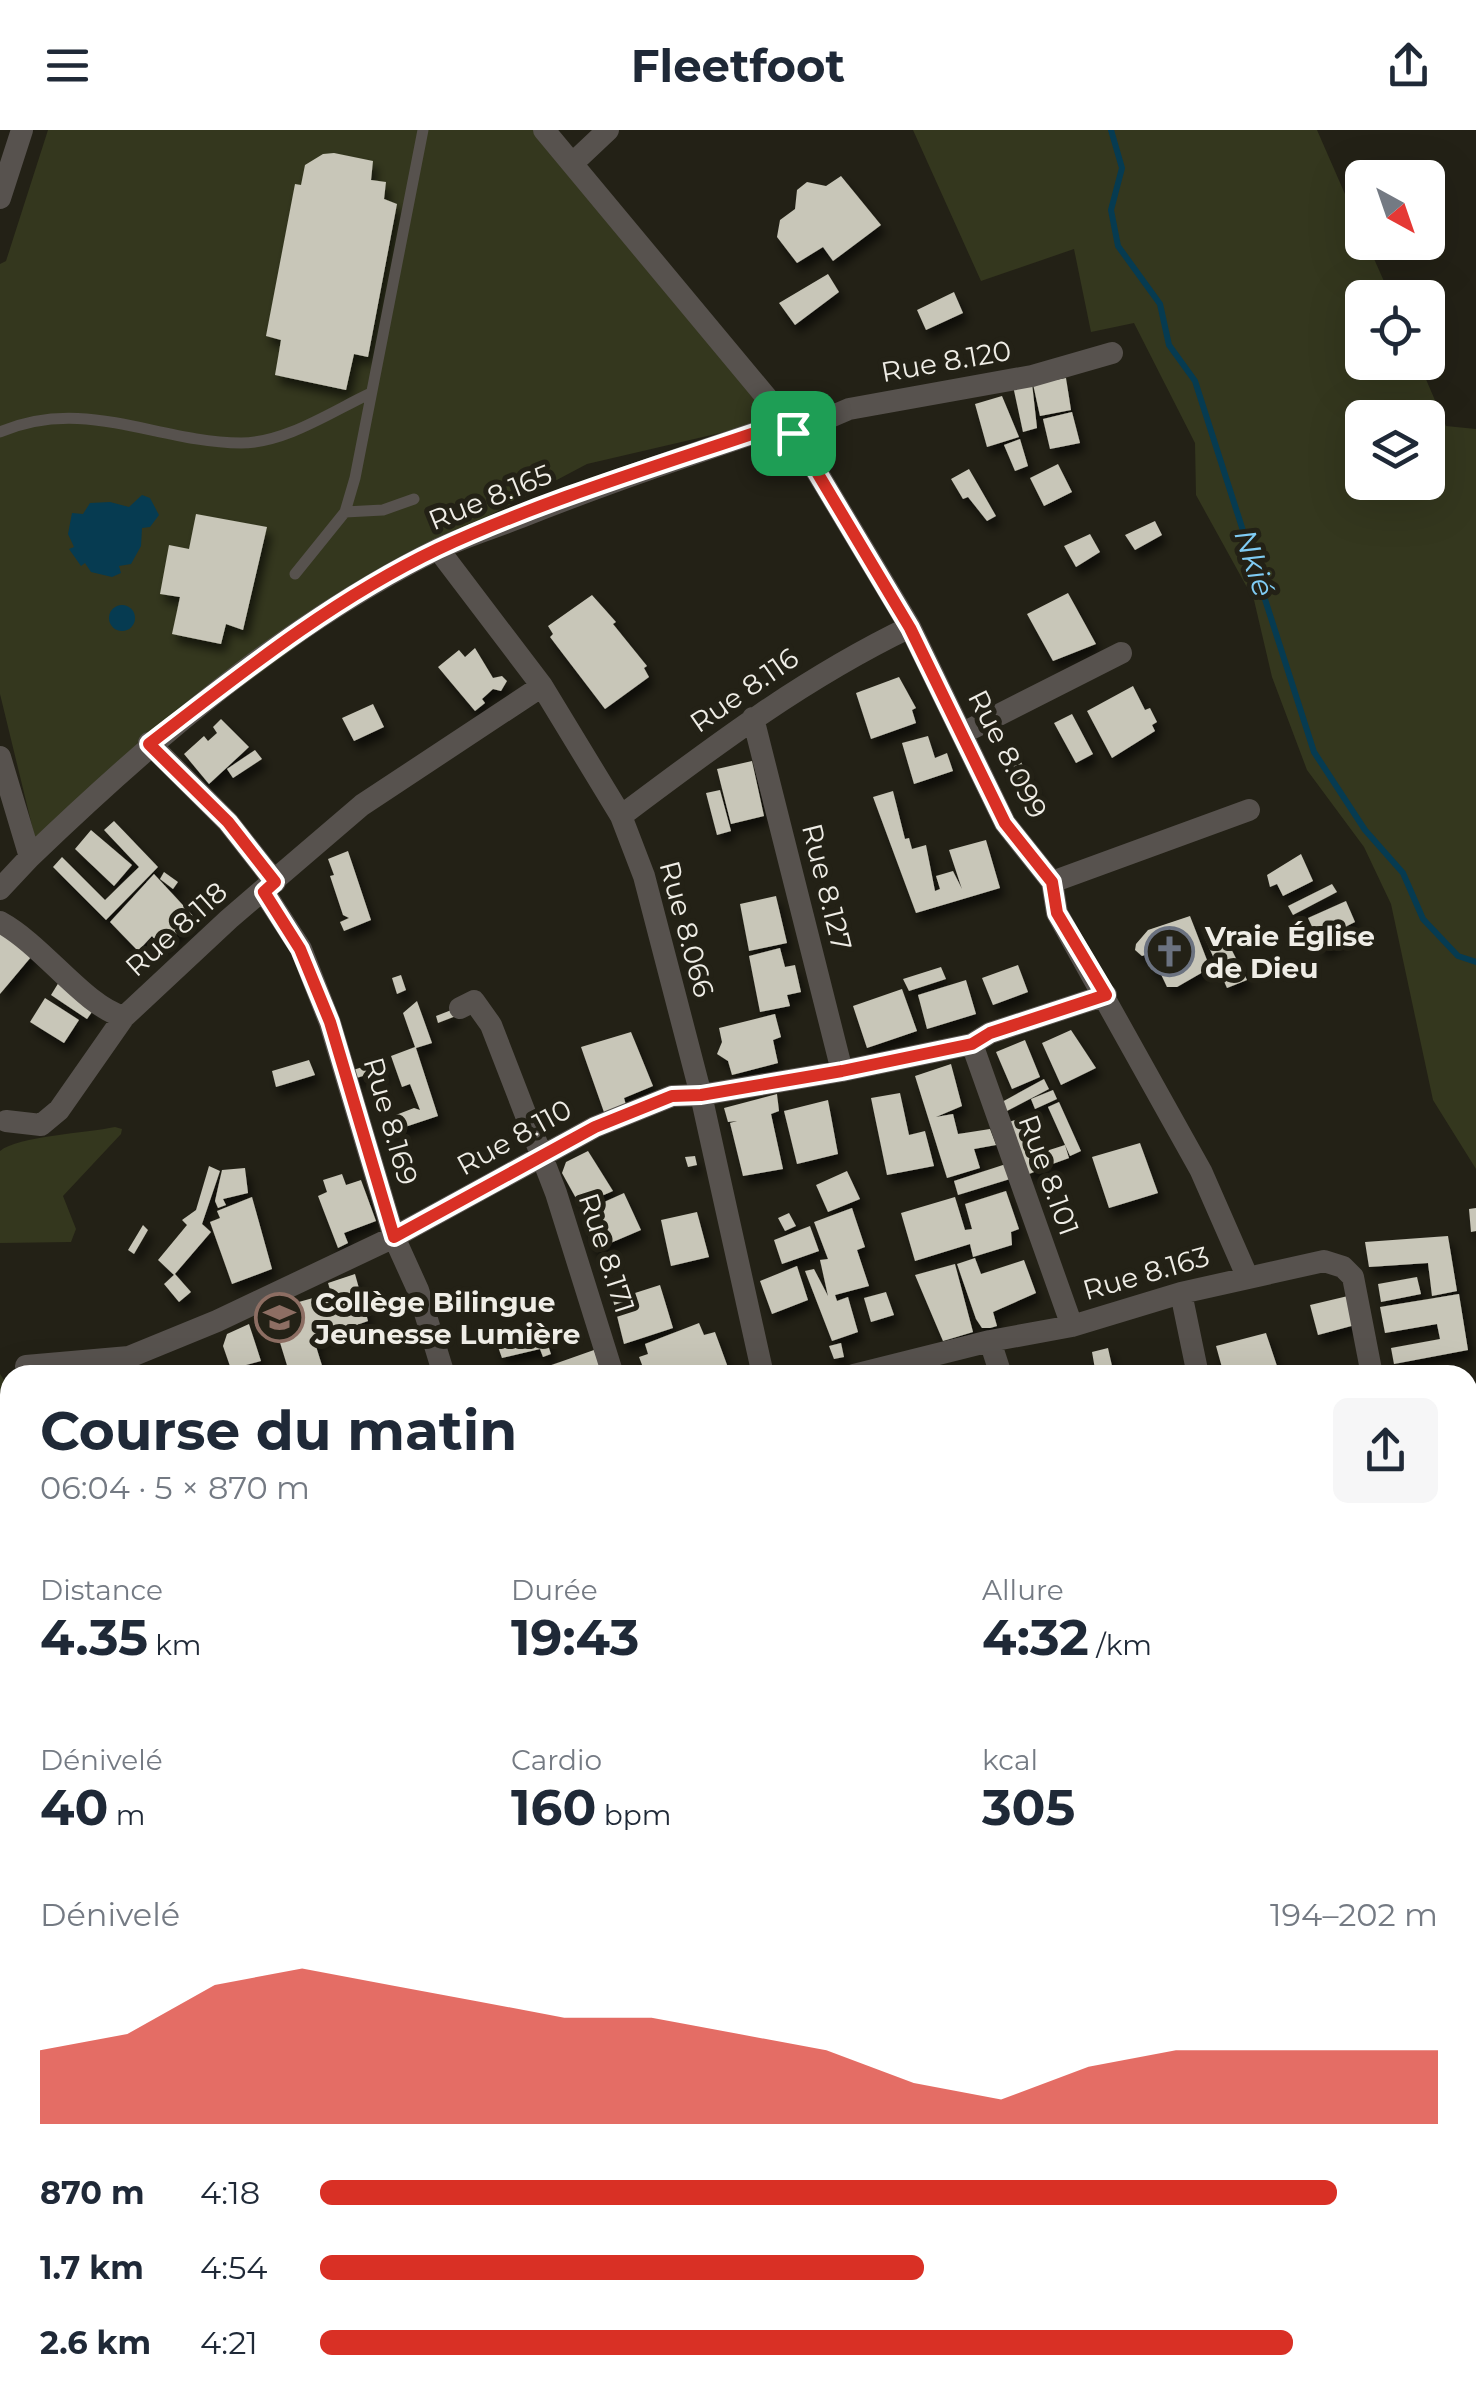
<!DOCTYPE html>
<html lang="fr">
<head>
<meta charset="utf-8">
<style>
  body { margin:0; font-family:Montserrat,sans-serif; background:#f6f6f7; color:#1f2937; height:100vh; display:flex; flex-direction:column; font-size:38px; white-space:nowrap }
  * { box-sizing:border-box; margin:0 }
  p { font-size:32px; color:#747a83 }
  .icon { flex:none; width:55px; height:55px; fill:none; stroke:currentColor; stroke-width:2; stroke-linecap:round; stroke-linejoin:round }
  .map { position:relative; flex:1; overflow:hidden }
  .side { position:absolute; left:0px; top:1235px; width:1478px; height:1035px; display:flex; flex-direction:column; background:#fff; border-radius:30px 30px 0 0; box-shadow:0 10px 40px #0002 }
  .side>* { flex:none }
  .needle { width:65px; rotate:140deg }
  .fabs { position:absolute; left:1345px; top:30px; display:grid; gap:20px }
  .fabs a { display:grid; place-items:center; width:100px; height:100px; border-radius:15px; background:#fff; box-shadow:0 10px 40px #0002; font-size:50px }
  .pin { position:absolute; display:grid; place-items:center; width:85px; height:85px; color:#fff; margin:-42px; border-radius:20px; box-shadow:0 5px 15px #0006 }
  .round { display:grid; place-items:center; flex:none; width:105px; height:105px; border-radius:15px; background:#f6f6f7 }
  .overview { display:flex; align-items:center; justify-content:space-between; height:170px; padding:0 40px }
  h1 { font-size:55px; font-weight:700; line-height:75px }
  .stats { display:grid; grid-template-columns:repeat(3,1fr); gap:15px; height:170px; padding:10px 40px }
  .stats div { display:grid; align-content:center }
  .stats b { font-size:50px; font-weight:700 }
  .stats small { font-size:28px; font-weight:400 }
  .stats p { font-size:28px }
  .chart { height:280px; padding:20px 40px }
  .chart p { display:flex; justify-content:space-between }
  .chart svg { width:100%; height:180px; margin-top:10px; fill:#d93025; opacity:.7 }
  ul { padding:0 40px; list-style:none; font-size:32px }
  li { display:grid; grid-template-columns:160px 120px 1fr; align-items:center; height:75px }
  li i { height:25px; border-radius:12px; background:#d93025 }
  header { display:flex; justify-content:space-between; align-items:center; height:130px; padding:0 40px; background:#fff; font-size:45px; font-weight:700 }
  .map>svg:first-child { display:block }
</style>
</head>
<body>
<header><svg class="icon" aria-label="menu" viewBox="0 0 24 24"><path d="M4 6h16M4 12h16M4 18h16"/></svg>Fleetfoot<svg class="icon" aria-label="share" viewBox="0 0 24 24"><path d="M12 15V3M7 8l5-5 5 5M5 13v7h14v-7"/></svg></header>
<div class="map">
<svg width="1476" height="2270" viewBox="0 0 1476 2270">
  <defs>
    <filter id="shadow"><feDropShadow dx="4.5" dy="8" stdDeviation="5" flood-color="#0009"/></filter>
  </defs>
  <rect width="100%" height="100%" fill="#232116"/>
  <path fill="#34371e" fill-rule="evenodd" d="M48 0H546L789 287 587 334 441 411 35 708 0 564V134L6 131Z
    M913 0H1317L1362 103V112L1367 113 1391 167 1362 168V232L1419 233 1446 296 1476 299V1039L1433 970 1391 774 1364 717 1307 640 1272 547 1254 470 1196 365 1195 313 1134 193 1091 202 1074 119 981 151ZM1362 288H1428V352H1362Z
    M115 997 122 999 121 1004 63 1066 76 1099 71 1112 0 1113V1021C18 1006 87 1003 115 997Z
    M0 1244 10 1259V1382L0 1387Z"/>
  <path fill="#063b51" d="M142 365 150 368 159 385 150 397 142 398 141 416 131 434 119 436 121 443 112 447 91 442 85 433 81 436 69 419 74 417 68 404 72 383 83 384 90 373 110 372 129 377Z
    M109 488a13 13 0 1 1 26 0a13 13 0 1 1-26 0Z"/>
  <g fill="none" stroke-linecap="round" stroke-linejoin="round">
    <path stroke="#063b51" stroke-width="6" d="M1111 0 1122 38 1111 80 1118 116 1160 174 1169 215 1195 251 1314 622 1365 700 1403 743 1423 789 1458 826 1476 832"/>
  </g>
  <path fill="#c8c6b8" filter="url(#shadow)" d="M334 23 373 31 371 50 386 52 384 69 397 74 368 227 354 224 346 260 275 245 281 210 266 206 295 54 301 55 305 35 323 24Z
    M841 46 881 95 833 131 823 117 797 133 777 107 780 90 795 79 797 60 807 52 826 56Z
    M828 144 839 162 795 195 779 173Z
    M954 162 963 183 926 200 917 180Z
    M1066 248 1071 280 1040 286 1033 254Z
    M1032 253 1037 298 1023 302 1013 256Z
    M1002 266 1019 307 987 317 975 274Z
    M1072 282 1080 313 1050 319 1043 289Z
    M1020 309 1028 336 1015 341 1004 315Z
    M1058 334 1072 362 1044 376 1030 348Z
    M969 339 996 386 987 391 968 367 963 369 951 349Z
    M196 384 267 397 243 500 226 494 221 514 172 504 180 467 160 464 169 415 189 419Z
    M1155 391 1162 405 1135 420 1125 405Z
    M1090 404 1100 422 1076 437 1064 416Z
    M1068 463 1096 514 1053 531 1027 484Z
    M592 465 616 492 613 494 647 536 644 538 649 547 605 579 550 507 553 504 548 496Z
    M475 518 493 548 502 546 507 551 501 561 493 559 482 569 485 573 475 581 438 537 459 520 465 527Z
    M899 547 916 578 912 580 916 593 871 609 856 563Z
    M1133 556 1145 580 1150 578 1157 592 1152 595 1155 601 1112 628 1087 581Z
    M373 574 384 597 354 611 342 588Z
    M1072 584 1093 624 1076 633 1054 593Z
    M221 589 249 617 209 654 184 624 204 606 208 611 217 603 213 597Z
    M928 606 935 628 947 623 953 641 914 654 902 613Z
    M255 620 262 629 233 648 227 639Z
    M1017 624 1039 668 1028 673 1005 630Z
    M752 631 764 686 731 694 717 639Z
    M720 660 731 701 717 705 706 663Z
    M893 661 905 709 909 708 912 719 926 715 935 761 940 759 936 746 953 741 962 759 949 720 986 710 1000 758 916 783 873 667Z
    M114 691 158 737 106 790 53 737 62 727 105 770 139 737 104 700Z
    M91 700 132 735 114 756 75 719Z
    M348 721 371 790 344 801 340 792 349 788 343 785 330 746 334 745 328 729Z
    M1301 724 1313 751 1283 766 1277 754 1270 757 1267 745Z
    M164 742 178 752 173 759 160 749Z
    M154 744 194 787 168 812 160 816 152 806 138 821 110 792Z
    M1332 754 1337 762 1293 785 1288 776Z
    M776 766 787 813 749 821 740 774Z
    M1346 771 1355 792 1347 796 1350 806 1323 820 1308 788Z
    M1190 786 1210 838 1177 857H1167L1160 842 1151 839 1148 824 1142 826 1135 820 1136 814 1148 800Z
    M1221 799 1247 850 1227 858 1204 806Z
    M0 801 36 821 0 864Z
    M780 818 785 837 795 835 801 862 787 865 790 876 760 882 749 826Z
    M1018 835 1028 862 993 875 982 848Z
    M941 837 946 849 909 861 903 849Z
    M401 845 406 860 397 864 392 848Z
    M966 850 976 884 927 899 918 865Z
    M59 852 94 879 87 889 51 865Z
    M902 859 917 901 867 918 853 876Z
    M45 868 79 890 64 913 30 892Z
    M417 871 432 913 416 918 438 986 393 1001 388 988 414 978 420 980 410 954 402 957 391 926 415 917 403 883Z
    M454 879 456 886 438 893 436 886Z
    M775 884 781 907 773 910 778 933 732 945 728 931 717 924 722 912 719 898Z
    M1071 900 1096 938 1061 955 1042 913Z
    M631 902 653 956 624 968 626 975 605 985 581 917Z
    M1025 910 1040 947 1012 959 996 922Z
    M309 930 315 945 276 957 272 941Z
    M381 931 386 944 379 946 376 942 350 950 347 942Z
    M951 934 962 976 936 987 953 984 958 1004 990 999 996 1015 974 1019 980 1038 947 1048 915 946Z
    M1044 949 1049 959 1005 982 1000 973Z
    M1053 960 1057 969 1035 979 1031 969Z
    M900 963 909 1005 925 1001 934 1036 887 1045 871 968Z
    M777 964 779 981 771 984 783 1039 743 1046 730 993 737 991 728 992 724 978Z
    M828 970 838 1024 797 1034 784 981Z
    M1059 972 1081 1021 1070 1026 1048 977Z
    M1024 987 1044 1038 1029 1044 1009 992Z
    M1140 1013 1158 1063 1109 1078 1092 1027Z
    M1065 1015 1069 1028 1047 1036 1043 1022Z
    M588 1021 613 1061 590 1071 587 1066 577 1070 562 1043 566 1032Z
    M695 1026 697 1035 688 1037 685 1027Z
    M1006 1034 1010 1049 958 1065 954 1051Z
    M209 1036 220 1041 202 1094 211 1102 174 1145 158 1130 187 1095 182 1090 196 1080Z
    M245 1038 248 1063 223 1069 226 1075 218 1078 215 1071 222 1040Z
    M847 1041 860 1069 828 1082 816 1055Z
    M342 1044 346 1055 361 1050 376 1091 344 1103 348 1113 338 1118 318 1066 327 1062 323 1050Z
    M1006 1061 1019 1099 1011 1102 1012 1115 973 1127 970 1114 915 1131 901 1083 955 1067 965 1100 972 1099 965 1074Z
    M624 1063 641 1100 594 1120 580 1083Z
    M252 1067 272 1139 232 1154 210 1092 220 1088 217 1081Z
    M852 1078 865 1117 857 1120 869 1156 835 1165 837 1171 848 1167 858 1202 832 1211 805 1141 814 1139 828 1166 820 1130 828 1129 814 1092Z
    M1476 1078V1101L1471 1102 1469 1079Z
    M697 1082 709 1127 671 1136 661 1090Z
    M789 1083 796 1096 785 1101 778 1088Z
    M143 1095 148 1100 134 1124 128 1120Z
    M810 1096 819 1121 782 1134 774 1110Z
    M1448 1106 1457 1161 1432 1166 1428 1133 1369 1137 1365 1112Z
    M975 1128 981 1144 1024 1130 1036 1163 993 1182 997 1196 990 1198H982L976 1189 957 1134Z
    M955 1134 973 1202 943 1211 915 1145Z
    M797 1136 808 1170 772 1184 760 1151Z
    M175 1144 191 1162 179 1172 164 1154Z
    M355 1144 368 1191 314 1210 325 1245H290L270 1180 331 1163 328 1153Z
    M1417 1147 1421 1164 1381 1172 1378 1154Z
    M660 1155 673 1198 624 1214 613 1170Z
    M886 1162 894 1185 871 1192 864 1168Z
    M1459 1164 1468 1220 1394 1234 1391 1218 1440 1209 1437 1194 1385 1203 1380 1177Z
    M1348 1166 1355 1195 1318 1205 1310 1175Z
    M699 1193 704 1205 715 1202 730 1243 646 1245 639 1227 648 1224 645 1214Z
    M249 1194 261 1231 231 1239 223 1216 227 1204Z
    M541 1195 551 1224 543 1227 540 1219 502 1228 496 1211Z
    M1266 1203 1280 1245 1223 1241 1216 1216Z
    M841 1213 844 1227 834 1229 829 1216Z
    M1108 1218 1114 1245H1085L1084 1241 1095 1239 1092 1222Z
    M594 1220 603 1245H545L543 1238Z
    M1476 1260V1296L1468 1298V1262Z
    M1468 1324 1475 1355 1468 1357Z
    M0 1430 10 1433V1460L0 1457Z
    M10 1516V1569L0 1564V1537Z
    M0 1601 10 1605 5 1640 0 1638Z
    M0 2099 10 2105V2147L0 2141Z
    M1 2148 10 2154 8 2185 0 2181Z
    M0 2210 10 2221V2240L0 2248Z
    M101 2260H104L114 2270H91Z
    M106 2260H147L144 2268 152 2260H188L199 2270H118Z
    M298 2260 311 2270H290Z
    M314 2260H343L330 2270H320L311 2263Z
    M454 2260H487L479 2270H466Z
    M494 2260H517L508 2270Z
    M541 2260H590L586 2270H566Z
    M1049 2260H1088L1086 2269Z
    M1091 2260H1135L1146 2263 1144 2270H1089Z
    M1280 2260H1333L1329 2267 1337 2270H1291L1279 2265Z
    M603 2264 622 2269 623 2265 637 2270H602Z"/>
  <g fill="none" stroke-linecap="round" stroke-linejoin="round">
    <path stroke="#57524e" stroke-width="11" d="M0 302C84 266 156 312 241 313 285 313 331 282 369 264
      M345 382 383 380 414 369
      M295 444 345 382 355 348 423 0"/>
    <path stroke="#57524e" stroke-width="22" d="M573 33 608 0
      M0 68 22 0
      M787 292 910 497 1005 693 1052 752 1057 783 1201 1041 1247 1146
      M793 303 849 279 1032 246 1112 223
      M438 419 542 556 621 686 644 746 701 965 763 1245
      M753 588 842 941
      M963 603 1121 523
      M149 613 228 692 275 752
      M0 627 30 727C153 609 282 497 436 420 463 407 493 398 521 387 609 352 698 322 787 292L544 0
      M621 686C714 616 804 548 910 497
      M1052 752 1249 680
      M0 759 30 727
      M264 762 301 819 330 893 394 1107 418 1160 444 1245
      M0 792C44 816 84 876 124 887L229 789 362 675 542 556
      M460 878 474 871 491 895 556 1063 613 1245
      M972 914 1072 1196
      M6 991 41 995 59 980 124 887
      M1181 1163 1198 1245
      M990 1211 1001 1245
      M26 1236 129 1227 217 1191 394 1107 595 997 672 966 701 965 842 941 972 914 990 903 1106 865
      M854 1245 990 1211 1072 1196 1181 1163 1324 1131 1343 1137 1353 1147 1372 1245
      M0 1504 10 1508
      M0 1654 10 1658
      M0 1814 10 1815
      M0 1890 10 1868
      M0 2087 10 2094
      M253 2260 267 2270
      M42 2270 47 2260
      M383 2270 392 2260
      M1005 2270 1009 2260
      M1168 2270 1171 2260
      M1349 2270 1353 2260"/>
  </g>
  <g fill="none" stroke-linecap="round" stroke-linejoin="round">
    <defs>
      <path id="route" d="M787 292 910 498 1005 693 1052 752 1057 783 1106 865 990 903 972 914 842 941 701 965 672 966 595 997 394 1107 330 892 300 819 264 762 275 752 228 692 149 614C241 543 333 469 438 419 550 367 671 332 787 292Z"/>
    </defs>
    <use href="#route" stroke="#fff" stroke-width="20"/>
    <use href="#route" stroke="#d93025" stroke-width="12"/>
  </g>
  <defs>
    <symbol id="church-ring" viewBox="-11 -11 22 22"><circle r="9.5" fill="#232116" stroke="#6b7280" stroke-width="1.5"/><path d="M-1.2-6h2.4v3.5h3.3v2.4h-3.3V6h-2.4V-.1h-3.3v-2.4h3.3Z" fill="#6b7280"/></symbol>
    <symbol id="school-ring" viewBox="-11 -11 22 22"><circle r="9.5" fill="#232116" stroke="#8d6e63" stroke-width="1.5"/><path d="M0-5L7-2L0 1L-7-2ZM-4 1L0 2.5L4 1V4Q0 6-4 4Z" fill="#8d6e63"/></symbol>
  </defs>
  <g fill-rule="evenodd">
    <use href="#church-ring" x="1142" y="794" width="55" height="55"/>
    <use href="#school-ring" x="252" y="1160" width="55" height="55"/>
  </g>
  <g text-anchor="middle" stroke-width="10" stroke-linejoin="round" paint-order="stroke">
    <g font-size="28" fill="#efede6" stroke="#232116">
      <text transform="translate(946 231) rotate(-10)" y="10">Rue 8.120</text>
      <text transform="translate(490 367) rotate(-22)" y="10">Rue 8.165</text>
      <text transform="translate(744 560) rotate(-35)" y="10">Rue 8.116</text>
      <text transform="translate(1008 624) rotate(63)" y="10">Rue 8.099</text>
      <text transform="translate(827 757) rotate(76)" y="10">Rue 8.127</text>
      <text transform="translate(176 799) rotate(-42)" y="10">Rue 8.118</text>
      <text transform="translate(687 799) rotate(75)" y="10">Rue 8.066</text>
      <text transform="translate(391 991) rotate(74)" y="10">Rue 8.169</text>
      <text transform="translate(514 1007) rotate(-29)" y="10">Rue 8.110</text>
      <text transform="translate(1049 1045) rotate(70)" y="10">Rue 8.101</text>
      <text transform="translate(607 1123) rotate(72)" y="10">Rue 8.171</text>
      <text transform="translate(1146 1143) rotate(-16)" y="10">Rue 8.163</text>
    </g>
    <g font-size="28" font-weight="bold" fill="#efede6" stroke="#232116" text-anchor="start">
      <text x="1205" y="816">Vraie Église<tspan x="1205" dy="32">de Dieu</tspan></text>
      <text x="315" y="1182">Collège Bilingue<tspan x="315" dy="32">Jeunesse Lumière</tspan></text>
    </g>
    <g font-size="30" font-style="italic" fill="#80ccf4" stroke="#232116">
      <text transform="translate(1254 433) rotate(72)" y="10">Nkié</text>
    </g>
  </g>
</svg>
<div class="fabs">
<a><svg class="needle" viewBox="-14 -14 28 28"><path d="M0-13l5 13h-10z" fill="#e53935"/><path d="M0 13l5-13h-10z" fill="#747a83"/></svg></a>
<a><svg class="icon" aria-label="locate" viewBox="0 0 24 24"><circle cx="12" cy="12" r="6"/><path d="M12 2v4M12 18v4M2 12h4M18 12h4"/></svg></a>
<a><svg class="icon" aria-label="layers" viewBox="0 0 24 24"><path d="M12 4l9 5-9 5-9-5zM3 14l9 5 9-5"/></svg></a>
</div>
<div class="pin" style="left:793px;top:303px;background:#1e9e55"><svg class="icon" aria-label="arrive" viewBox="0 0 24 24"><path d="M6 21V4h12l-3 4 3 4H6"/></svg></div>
<section class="side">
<div class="overview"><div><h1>Course du matin</h1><p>06:04 · 5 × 870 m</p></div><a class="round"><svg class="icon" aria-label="share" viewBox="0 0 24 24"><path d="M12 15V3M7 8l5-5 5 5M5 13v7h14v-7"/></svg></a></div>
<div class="stats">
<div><p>Distance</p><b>4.35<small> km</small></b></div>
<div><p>Durée</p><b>19:43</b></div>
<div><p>Allure</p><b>4:32<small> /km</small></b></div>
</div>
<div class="stats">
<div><p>Dénivelé</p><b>40<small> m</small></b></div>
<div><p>Cardio</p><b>160<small> bpm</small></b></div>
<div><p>kcal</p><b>305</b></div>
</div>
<div class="chart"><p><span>Dénivelé</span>194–202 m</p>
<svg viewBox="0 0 160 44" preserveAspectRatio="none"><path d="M0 44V26L10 22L20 10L30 6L40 10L50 14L60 18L70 18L80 22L90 26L100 34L110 38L120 30L130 26L140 26L150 26L160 26V44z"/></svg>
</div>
<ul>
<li><b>870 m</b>4:18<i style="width:91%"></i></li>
<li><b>1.7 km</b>4:54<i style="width:54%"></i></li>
<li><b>2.6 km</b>4:21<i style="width:87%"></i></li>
</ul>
</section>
</div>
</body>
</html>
